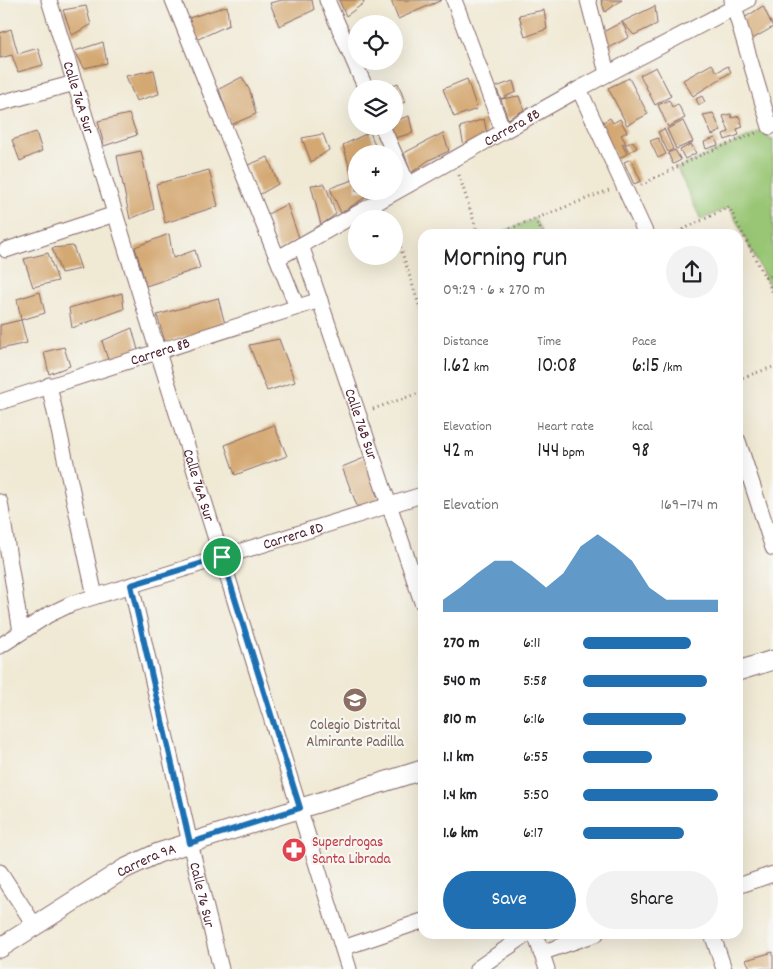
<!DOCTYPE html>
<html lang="en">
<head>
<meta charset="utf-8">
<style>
  body { margin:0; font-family:Dekko,sans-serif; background:#f2f2f2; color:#202124; height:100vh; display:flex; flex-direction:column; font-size:19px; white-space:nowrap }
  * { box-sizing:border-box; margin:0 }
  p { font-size:16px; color:#757577 }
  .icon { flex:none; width:28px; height:28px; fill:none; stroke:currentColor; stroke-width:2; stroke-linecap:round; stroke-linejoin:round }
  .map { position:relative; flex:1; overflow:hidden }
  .panel { position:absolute; left:418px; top:229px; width:325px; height:710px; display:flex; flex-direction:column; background:#fff; border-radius:15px; box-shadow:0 5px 20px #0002 }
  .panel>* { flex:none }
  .tools { position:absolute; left:348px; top:15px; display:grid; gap:10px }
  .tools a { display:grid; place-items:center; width:55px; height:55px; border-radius:50%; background:#fff; box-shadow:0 5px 20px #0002; font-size:25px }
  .pin { position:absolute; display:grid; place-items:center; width:42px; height:42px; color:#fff; margin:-21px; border:2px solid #fff; border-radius:50%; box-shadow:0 1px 5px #0007 }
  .round { display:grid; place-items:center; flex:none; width:52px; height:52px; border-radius:26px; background:#f2f2f2 }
  .overview { display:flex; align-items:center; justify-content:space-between; height:85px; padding:0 25px }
  h1 { font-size:28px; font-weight:600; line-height:38px }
  .figures { display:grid; grid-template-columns:repeat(3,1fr); gap:8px; height:85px; padding:5px 25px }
  .figures div { display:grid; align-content:center }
  .figures b { font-size:21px; font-weight:600 }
  .figures small { font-size:14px; font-weight:400 }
  .figures p { font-size:14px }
  .chart { height:140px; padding:10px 25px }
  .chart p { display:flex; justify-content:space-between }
  .chart svg { width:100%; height:90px; margin-top:5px; fill:#1f6fb2; opacity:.7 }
  .button { display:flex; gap:10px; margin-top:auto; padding:10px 25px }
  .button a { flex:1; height:58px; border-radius:30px; background:#1f6fb2; color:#fff; font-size:20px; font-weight:600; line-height:58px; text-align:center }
  .button a+a { background:#f2f2f2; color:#202124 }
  ul { padding:0 25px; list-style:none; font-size:16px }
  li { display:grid; grid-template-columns:80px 60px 1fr; align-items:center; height:38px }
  li i { height:12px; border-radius:6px; background:#1f6fb2 }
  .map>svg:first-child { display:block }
</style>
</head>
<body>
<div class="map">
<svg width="773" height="969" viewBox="0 0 773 969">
  <rect width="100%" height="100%" fill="#f6f6f2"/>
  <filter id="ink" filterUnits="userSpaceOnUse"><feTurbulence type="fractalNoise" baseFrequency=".02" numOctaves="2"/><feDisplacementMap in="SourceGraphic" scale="10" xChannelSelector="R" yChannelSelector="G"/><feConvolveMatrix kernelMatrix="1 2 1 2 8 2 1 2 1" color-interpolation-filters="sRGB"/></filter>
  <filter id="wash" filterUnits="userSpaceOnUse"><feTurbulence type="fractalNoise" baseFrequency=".0096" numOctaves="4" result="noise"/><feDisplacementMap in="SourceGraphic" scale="20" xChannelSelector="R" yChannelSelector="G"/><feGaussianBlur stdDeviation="1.12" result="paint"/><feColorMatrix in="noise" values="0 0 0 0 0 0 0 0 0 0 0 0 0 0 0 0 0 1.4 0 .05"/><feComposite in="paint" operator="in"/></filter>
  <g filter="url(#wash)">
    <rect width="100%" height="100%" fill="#f0e9d4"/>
    <path fill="#99c674" stroke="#727250" d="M765 130 770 140 773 139V293L729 207 701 220 677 168Z
      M535 219 543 234H496Z"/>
    <g id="blocks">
      <path fill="#d4a872" d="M282 0H312L314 10 279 26 270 3Z
        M339 0H363L364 3 346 16Z
        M391 0H442L398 19Z
        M601 0H622L605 12Z
        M86 6 91 25 72 35 63 10Z
        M227 6 229 25 196 40 189 18Z
        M655 6 657 24 634 35 622 22 629 37 609 48 603 32 622 22Z
        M763 6 773 27 749 41 741 20Z
        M544 10 547 29 525 37 519 15Z
        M11 29 18 54 38 48 43 65 18 72 12 55 0 58V33Z
        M103 42 107 63 84 68 75 51Z
        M712 64 717 72 728 66 731 72 693 96 683 80Z
        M656 67 671 96 655 105 640 75Z
        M154 70 159 94 136 101 126 76Z
        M242 77 250 91 256 114 231 125 219 89Z
        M629 78 648 114 627 125 608 88Z
        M467 79 477 109 454 117 443 89Z
        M513 81 516 92 501 99 496 87Z
        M398 83 405 102 394 106V89H384Z
        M519 96 524 110 508 119 501 99Z
        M702 96 705 102 699 105 696 99Z
        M669 100 672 107 678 104 685 118 668 127 658 105Z
        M713 113 721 131 712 135 703 115Z
        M129 114 137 135 104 146 98 121Z
        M731 114 732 118 739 116 743 127 737 129 739 135 725 140 723 134 729 132 723 116Z
        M409 116 413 133 395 138 391 126H394V121Z
        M610 118 613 123 620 119 627 132 621 135 626 143 622 144 627 154 617 159 598 125Z
        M484 119 487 134 464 146 460 127Z
        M683 121 693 142 676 149 667 129Z
        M664 129 673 149 668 152 658 132Z
        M36 132 42 151 20 161 12 140Z
        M370 132 378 154H356V191H375L341 213 330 188 353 180 343 145Z
        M443 133 449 151 429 160 411 173 404 153Z
        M323 134 329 150 311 162 302 138Z
        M658 138 666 154 658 158 650 141Z
        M715 138 718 145 706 149 704 142Z
        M633 141 637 148 629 152 625 145Z
        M691 144 696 153 685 159 680 150Z
        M675 150 681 160 673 164 668 153Z
        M141 151 154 209 130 219 117 156Z
        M268 157 278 184 259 195 248 165Z
        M631 159 641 181 634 184 624 162Z
        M209 170 218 206 165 223 156 184Z
        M325 184 336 214 321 225 311 185Z
        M287 204 299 238 279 250 268 214Z
        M169 234 173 258 195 250 200 268 146 286 135 247Z
        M73 246 81 269 61 273 52 248Z
        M48 253 58 281 33 287 24 259Z
        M40 292 45 313 21 320 17 299Z
        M122 293 124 309 72 328 69 308Z
        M218 298 225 324 165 342 157 315Z
        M21 320 27 343 0 349V325Z
        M132 328 138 350 108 360 102 341Z
        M279 339 295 382 267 391 249 345Z
        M64 347 70 366 49 374 44 352Z
        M274 425 287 456 235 475 225 445Z
        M369 456 381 489 375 491 380 502 359 511 342 467Z
        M773 952V969H751L746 960Z"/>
    </g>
  </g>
  <g filter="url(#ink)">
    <use href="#blocks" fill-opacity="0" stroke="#846666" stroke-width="1"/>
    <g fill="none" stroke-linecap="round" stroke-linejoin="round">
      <defs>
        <g id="minor">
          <path id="s1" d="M49 0 349 969"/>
          <path d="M173 0 297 307"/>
          <path d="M327 0 366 89"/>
          <path d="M454 0 503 131"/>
          <path d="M588 0 607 73"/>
          <path d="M732 0 770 127 773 125"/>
          <path d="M579 89 646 234"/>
          <path d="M0 103 75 83"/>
          <path d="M382 126 408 185"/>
          <path id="s2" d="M301 245 422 602"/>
          <path d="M6 250 115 214"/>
          <path id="s3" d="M278 258 579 89 748 0"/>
          <path d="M49 385 95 596"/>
          <path id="s4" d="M0 402 320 300"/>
          <path d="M738 441 773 548"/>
          <path d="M0 502 21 632"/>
          <path id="s5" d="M131 585 190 843 221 969"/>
          <path id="s6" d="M0 646 48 615 71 604 422 495"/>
          <path d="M0 872 35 926"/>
          <path d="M738 886 773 874"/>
          <path d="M535 934 547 969"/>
          <path d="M712 934 724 969"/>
          <path d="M343 948 422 921"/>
          <path d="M541 953 596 934"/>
          <path d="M477 969 527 934"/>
        </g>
        <g id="tertiary">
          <path d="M738 671 773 660"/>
          <path id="s7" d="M0 948 124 869 158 853 422 770"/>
        </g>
      </defs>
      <use href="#minor" stroke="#846666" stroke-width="17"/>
      <use href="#tertiary" stroke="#846666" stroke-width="21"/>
      <path stroke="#846666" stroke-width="3" stroke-dasharray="1 4" stroke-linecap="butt" d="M459 175 478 234
        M641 185 703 154 756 133
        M535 219 543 234
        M394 228 422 314
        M496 234 609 190
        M674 234 729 207 773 293
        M765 278 773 275
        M738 379 773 367
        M373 409 422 392"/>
      <use href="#minor" stroke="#fff" stroke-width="15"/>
      <use href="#tertiary" stroke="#fff" stroke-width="19"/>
    </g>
  </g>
  <g fill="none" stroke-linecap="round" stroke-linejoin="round" filter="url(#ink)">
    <defs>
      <path id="route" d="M222 557 300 808 190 843 131 585Z"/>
    </defs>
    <use href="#route" stroke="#fff" stroke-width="10"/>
    <use href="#route" stroke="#1f6fb2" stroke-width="6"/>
  </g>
  <defs>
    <symbol id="school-disc" viewBox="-11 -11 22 22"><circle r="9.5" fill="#8d6e63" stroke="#f6f6f2"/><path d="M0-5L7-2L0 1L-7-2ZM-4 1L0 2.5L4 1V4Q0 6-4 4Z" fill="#fff"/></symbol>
    <symbol id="pharmacy-disc" viewBox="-11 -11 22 22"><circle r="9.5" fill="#e0444e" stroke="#f6f6f2"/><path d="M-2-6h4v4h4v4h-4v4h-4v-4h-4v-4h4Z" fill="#fff"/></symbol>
  </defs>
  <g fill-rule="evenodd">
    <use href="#school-disc" x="341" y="686" width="28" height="28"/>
    <use href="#pharmacy-disc" x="280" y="836" width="28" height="28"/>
  </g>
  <g text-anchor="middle" stroke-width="4.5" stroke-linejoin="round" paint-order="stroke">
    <g font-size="15" fill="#4a1f2b" stroke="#f6f6f2">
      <text dy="5" stroke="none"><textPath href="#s1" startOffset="102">Calle 76A Sur</textPath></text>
      <text dy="5" stroke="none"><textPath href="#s3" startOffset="268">Carrera 8B</textPath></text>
      <text dy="5" stroke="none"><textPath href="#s4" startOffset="168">Carrera 8B</textPath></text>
      <text dy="5" stroke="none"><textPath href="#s2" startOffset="189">Calle 76B Sur</textPath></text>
      <text dy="5" stroke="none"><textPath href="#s1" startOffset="508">Calle 76A Sur</textPath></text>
      <text dy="5" stroke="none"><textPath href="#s6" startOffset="315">Carrera 8D</textPath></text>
      <text dy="5" stroke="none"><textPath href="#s7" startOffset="171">Carrera 9A</textPath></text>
      <text dy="5" stroke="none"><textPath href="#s5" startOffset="318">Calle 76 Sur</textPath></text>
    </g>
    <g font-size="15" fill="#785e54" stroke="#f6f6f2">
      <text x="355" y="729">Colegio Distrital<tspan x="355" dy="17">Almirante Padilla</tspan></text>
    </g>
    <g font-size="15" fill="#be3a42" stroke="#f6f6f2" text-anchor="start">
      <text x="312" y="846">Superdrogas<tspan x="312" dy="17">Santa Librada</tspan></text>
    </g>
  </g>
</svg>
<div class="tools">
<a><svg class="icon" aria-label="locate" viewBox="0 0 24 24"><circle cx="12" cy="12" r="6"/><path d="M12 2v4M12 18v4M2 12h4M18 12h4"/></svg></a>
<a><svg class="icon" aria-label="layers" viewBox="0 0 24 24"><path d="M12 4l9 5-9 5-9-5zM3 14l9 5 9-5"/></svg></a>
<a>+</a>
<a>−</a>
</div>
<div class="pin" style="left:222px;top:557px;background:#1e9e55"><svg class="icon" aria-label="arrive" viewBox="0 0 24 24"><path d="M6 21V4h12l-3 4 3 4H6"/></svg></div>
<section class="panel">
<div class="overview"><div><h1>Morning run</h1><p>09:29 · 6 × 270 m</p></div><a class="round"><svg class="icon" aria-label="share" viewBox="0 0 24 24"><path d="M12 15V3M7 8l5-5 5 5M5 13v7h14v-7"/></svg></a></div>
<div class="figures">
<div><p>Distance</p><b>1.62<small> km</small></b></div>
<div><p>Time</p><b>10:08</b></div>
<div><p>Pace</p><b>6:15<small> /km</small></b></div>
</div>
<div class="figures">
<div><p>Elevation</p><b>42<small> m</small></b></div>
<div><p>Heart rate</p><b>144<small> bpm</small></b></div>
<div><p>kcal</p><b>98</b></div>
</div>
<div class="chart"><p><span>Elevation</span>169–174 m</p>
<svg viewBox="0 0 160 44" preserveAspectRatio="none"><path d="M0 44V38L10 32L20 25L30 19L40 19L50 25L60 32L70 25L80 12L90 6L100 12L110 19L120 32L130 38L140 38L150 38L160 38V44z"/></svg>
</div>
<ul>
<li><b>270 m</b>6:11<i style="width:80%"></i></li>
<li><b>540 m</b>5:58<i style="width:92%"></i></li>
<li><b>810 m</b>6:16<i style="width:76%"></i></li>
<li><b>1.1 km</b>6:55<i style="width:51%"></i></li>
<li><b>1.4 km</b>5:50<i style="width:100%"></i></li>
<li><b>1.6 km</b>6:17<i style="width:75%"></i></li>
</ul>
<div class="button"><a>Save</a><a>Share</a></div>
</section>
</div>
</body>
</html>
